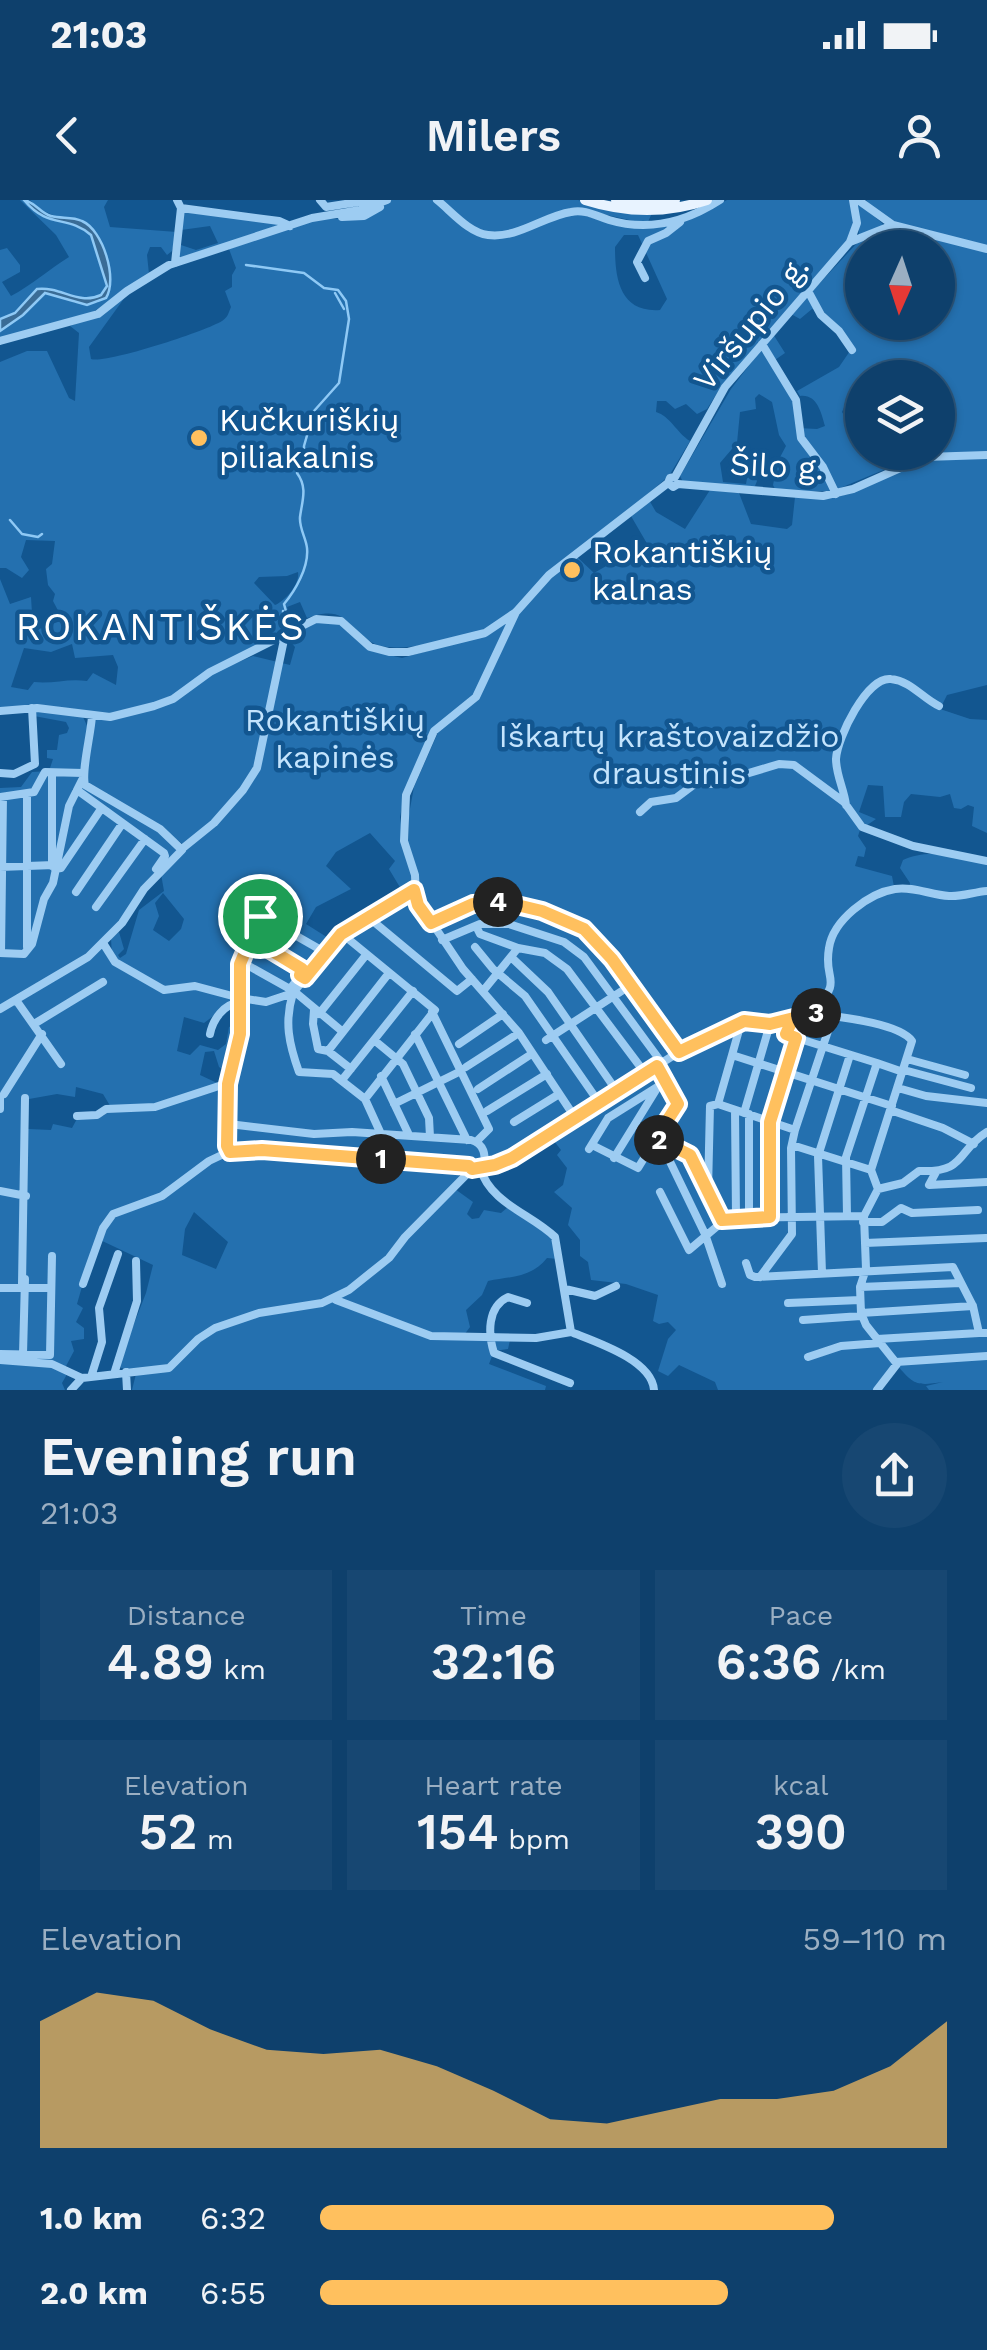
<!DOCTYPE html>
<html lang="en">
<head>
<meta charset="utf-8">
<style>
  body { margin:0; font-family:"Work Sans",sans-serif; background:#174772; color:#f1f3f6; height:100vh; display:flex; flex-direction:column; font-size:38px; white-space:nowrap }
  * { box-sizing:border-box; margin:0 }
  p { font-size:32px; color:#9bafc2 }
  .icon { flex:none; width:55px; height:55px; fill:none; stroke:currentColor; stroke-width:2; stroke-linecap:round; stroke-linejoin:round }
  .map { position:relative; height:1190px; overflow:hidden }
  .drawer { display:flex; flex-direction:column; background:#0e406c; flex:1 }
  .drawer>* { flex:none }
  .needle { width:65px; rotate:183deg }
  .buttons { position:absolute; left:845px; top:30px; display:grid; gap:20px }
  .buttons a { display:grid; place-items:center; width:110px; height:110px; border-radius:50%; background:#0e406c; box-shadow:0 2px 8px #0004,0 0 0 2px #2e597f; font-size:50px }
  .pin { position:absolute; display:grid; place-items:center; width:85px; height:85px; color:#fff; margin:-42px; border:5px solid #fff; border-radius:50%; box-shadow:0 2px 10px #0007 }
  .km { position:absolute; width:50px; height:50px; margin:-25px; border-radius:50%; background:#222; color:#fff; font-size:28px; line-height:50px; text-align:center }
  .round { display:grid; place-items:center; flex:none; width:105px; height:105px; border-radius:52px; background:#174772 }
  .head { display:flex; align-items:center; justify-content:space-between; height:170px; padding:0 40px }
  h1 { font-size:55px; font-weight:600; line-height:75px }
  .stats { display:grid; grid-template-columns:repeat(3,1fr); gap:15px; height:170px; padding:10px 40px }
  .stats div { display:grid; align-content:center; border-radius:0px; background:#174772; text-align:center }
  .stats b { font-size:50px; font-weight:600 }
  .stats small { font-size:28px; font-weight:400 }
  .stats p { font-size:28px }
  .chart { height:280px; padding:20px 40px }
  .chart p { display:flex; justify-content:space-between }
  .chart svg { width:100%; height:180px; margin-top:10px; fill:#ffc05e; opacity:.7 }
  ul { padding:0 40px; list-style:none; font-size:32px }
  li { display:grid; grid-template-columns:160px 120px 1fr; align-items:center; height:75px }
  li i { height:25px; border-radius:12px; background:#ffc05e }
  .status { display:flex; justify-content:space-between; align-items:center; height:70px; padding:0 50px; background:#0e406c; direction:ltr }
  .status svg { height:28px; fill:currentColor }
  header { display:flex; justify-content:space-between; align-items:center; height:130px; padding:0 40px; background:#0e406c; font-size:45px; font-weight:600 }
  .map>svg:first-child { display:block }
</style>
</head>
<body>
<div class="status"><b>21:03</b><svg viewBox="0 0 49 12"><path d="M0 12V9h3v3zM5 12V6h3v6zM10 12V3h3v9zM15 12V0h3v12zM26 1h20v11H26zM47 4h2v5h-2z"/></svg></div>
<header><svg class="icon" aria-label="back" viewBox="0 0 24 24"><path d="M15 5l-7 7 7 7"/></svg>Milers<svg class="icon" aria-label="person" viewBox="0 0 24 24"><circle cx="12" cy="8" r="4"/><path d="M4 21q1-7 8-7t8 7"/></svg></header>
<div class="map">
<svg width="987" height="1190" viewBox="0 0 987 1190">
  <rect width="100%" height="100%" fill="#125690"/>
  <path fill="#2470af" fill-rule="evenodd" d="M20 0H24C48 28 77 17 92 36 98 44 99 56 102 66 106 77 109 85 101 95L83 100 58 90 34 92 15 113 0 119V50L7 48 20 65V72L2 82 11 96C32 85 48 70 69 57L56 35Z
    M30 0H108L104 7 110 27 177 32 172 51 167 55 161 47H150L147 55 149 74 93 112 0 139V131L46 93 56 94 75 103H97L110 91C112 79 108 71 105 59 91 0 63 34 30 0Z
    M391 0H578L616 11 652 13 647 24 589 11H568L625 27 648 28 686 21 727 0H850L852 3 854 27 843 49 719 190 707 209 697 214 686 204 675 209 666 201H657L656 212C670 216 677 233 690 241L669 276 575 355 594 373 608 365 625 366 649 347 631 316 649 300 656 312 685 329 710 290 739 293 751 324 787 329 792 325 795 297 827 298 849 294 920 262 917 256 833 291H776L773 285 778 261 786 246 779 235 772 202 759 194 755 198 756 209 740 212 737 243 720 263 723 282 746 284 749 267 757 281 755 286 750 289 683 282 680 276 731 189 773 134 785 153 772 162 797 206 798 228 817 229 825 226C821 212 817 194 800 196L797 191 839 167 852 148C845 133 830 112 812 109L800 119 791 114 859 41 858 3 882 23 886 32 896 30V24L878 15 866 0H987V485L947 495 940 509 970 519 987 520V633L972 626 974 607 968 605 961 609 954 608 950 594 940 597 911 594 904 602 901 617H885L883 586 868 585 859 612 876 619 860 630 858 636 866 648 864 657 858 656 855 666 892 676 895 692H909L910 683 900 668 903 660C930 647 960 658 987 664V1190H929L926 1186 943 1182C916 1186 914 1185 897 1165L874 1190H718L715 1182 679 1165 668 1176 658 1171 668 1139 676 1130 668 1122 659 1124 653 1121 658 1095 626 1084 591 1080 588 1062 580 1056V1040L568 1025 572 1008 554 992 563 985 567 968 557 955 561 950 550 936C516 957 500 970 459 968V977L435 1005 439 1007 455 989 473 1002 467 1014 472 1019 479 1018 484 1010 501 1013 508 1007 552 1035 558 1059 547 1058C531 1078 512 1076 488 1081L482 1095 466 1110 470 1127 464 1135 510 1140 508 1149 494 1151 489 1164 546 1186 545 1190H132L137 1170 121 1168 119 1162 146 1093 153 1065 96 1038 77 1104 83 1108 76 1122 84 1128V1139L71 1141 74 1151 66 1166V1176L62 1183 65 1190H0V588L21 587 32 572 49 571 53 559 47 558V550H57L59 535 67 533 69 528 66 522 34 516 33 509 83 517 89 530 82 586 164 634 178 646C175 657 161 665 153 676 135 699 120 723 99 745L112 758 111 738 119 732 124 749 118 755 120 758 126 754 139 710 164 691 161 674 188 648 164 630 87 583C82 568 93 540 93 521L167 503 210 474 253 456 290 465 295 447 289 440 290 434 312 423 338 422 368 450 402 458 486 435 502 425 498 422C476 437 399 455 375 444 345 429 349 403 307 418L300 402 287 407 293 428 207 472 178 493 132 511 105 515 37 506 0 509V379L10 404 31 397 32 413 39 429 63 420 53 401 55 394 48 385 46 369 52 364 55 341 26 340 21 357 29 370 22 378 6 368H0V162L27 151H47L69 198 75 201 79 133 70 126 104 113 128 93 89 147 91 159C106 164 206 131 222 121 228 117 228 114 231 107L225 91 232 87V75L236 68 229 49 315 19 368 18ZM624 35H638L667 99 660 110C619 113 615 77 615 47ZM862 48H938V122H862ZM862 178H938V252H862V240L859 239 842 212 850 194 862 195ZM298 372C300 384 286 400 275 405L254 383 259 377 287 376ZM509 429V436L477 501 440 528 414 587 409 614 408 642 418 674 422 706 417 708 400 699 341 732 333 741 306 724 316 707 351 689 326 666 336 652 370 633 395 661 389 669 404 694 413 687 414 675 404 646 400 617 405 592 432 529 471 501ZM72 444 75 458 113 455 118 467 116 485 93 473 87 481C68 478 54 484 34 482L28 490 11 487 24 448 51 452ZM163 693 184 719 181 729 169 741 153 730 159 716 155 703ZM228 805 235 810 239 823 229 827 226 844 218 850 200 845 190 855 177 851 184 817 204 823ZM214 851 219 867 232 876 228 888 200 875 205 852ZM76 887 103 894 112 909 103 916 78 917 72 928 53 924 51 930 28 929 29 899 57 894 75 897ZM194 1012 228 1042 216 1069 182 1055 185 1029Z
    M184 12 282 24 182 58 179 57 178 46 181 45 196 50 218 43 210 26 181 30Z"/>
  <path fill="#3a6c96" stroke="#8fc9f5" stroke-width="2.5" d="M24 0C35 2 40 13 51 16 61 19 72 16 82 21 103 30 118 79 106 98L87 105 45 93 23 115 0 131V119L15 113 37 89C61 86 78 106 101 95L107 86 91 35C67 14 49 30 24 0Z"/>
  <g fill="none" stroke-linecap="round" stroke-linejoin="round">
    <path stroke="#8fc9f5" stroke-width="2.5" d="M246 65 304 73 324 88 338 90 346 101 349 119 339 183 314 211 304 246V262L297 273C308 288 302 301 300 317 299 328 306 338 307 348 309 367 295 391 284 404L290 426
      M335 93 344 109
      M10 320 22 334 38 337 42 334
      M283 411 284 428"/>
    <path stroke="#9dccf2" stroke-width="8" d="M177 0 181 8 279 21 290 26
      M320 0 326 7 371 0
      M437 0C452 12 469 33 488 35 517 39 544 16 571 12 585 9 596 16 609 20 649 32 686 22 720 0
      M858 0 893 25 987 49
      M342 17 364 16 380 7
      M850 42 893 25
      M175 63 181 8
      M645 78 637 62 648 41 666 33 680 22
      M808 91 821 115 839 131 852 150
      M0 141 98 114 127 91 169 65 312 18 360 10 387 0
      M762 144 796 200 801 238 823 267 836 294
      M668 283 673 287 678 284 823 296 853 289 925 257 987 255
      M516 412 476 497 434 531 406 595 404 641 415 675 416 699 463 769 519 833 574 916
      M0 511 37 508 110 517 154 506 173 499 210 472 316 419 341 421 370 447 389 452H408L485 433 516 412 549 375 668 283 670 278 675 277 725 187 850 42 857 23 853 0
      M0 573 14 574 35 564 32 508
      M52 573V666
      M77 590 164 653 165 656 156 669
      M27 595V747
      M0 597 34 592 45 572 83 573
      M846 605C844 589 836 575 836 559 837 538 867 476 891 479 911 481 922 498 939 506
      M640 612 651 602 676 598 696 583 712 584 779 564 794 565 844 602 862 627 913 646 987 661
      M183 648 214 623 243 590 257 568 285 435
      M0 667 54 665
      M55 669 61 668 101 609
      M269 684 262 711 240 761V834L228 883 229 950 236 953 263 951 469 966 472 969 509 959 679 852 741 822 770 824 815 815V810C844 777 823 782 829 748 833 720 869 693 895 689 913 686 931 695 949 696 961 697 974 692 987 691
      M76 692 122 624
      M96 707 145 639
      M368 717 457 791 472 779
      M265 718 321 750 320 756
      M431 723C474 701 511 697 556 716 567 721 581 726 591 734 618 756 659 821 679 852
      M476 726 480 734 518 748
      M341 733 435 810 365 899
      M256 734 254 740 304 770
      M442 740 480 724H509L564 742 584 757 662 863
      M103 743 115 762 164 790 195 786 240 798 266 802 293 793 341 733 415 690
      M475 747 493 769 525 796 598 901
      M0 753 24 754 32 744 44 699 53 683 69 606 82 580
      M1 753 3 597
      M511 757 548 792 616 890
      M240 761 290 789 304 770 311 767
      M483 791 518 748 545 753 567 769 645 873
      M295 792 343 832
      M293 793C284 822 289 844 299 872L333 874 365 899 381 934 380 959
      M16 800 61 864
      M0 809 88 757 122 723 144 689 182 650 160 629 85 585C81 572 91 534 92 516
      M314 810 313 824 318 849 328 851 351 869
      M432 812 489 929 476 942
      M319 814 366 755
      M816 814C839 817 899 823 912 841L871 970 878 989 864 1016 866 1069 860 1087 861 1113 866 1125 897 1164 877 1190
      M792 820 787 835 877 863 846 957 847 1016
      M741 823 732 855 892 906
      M34 824 103 782
      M210 834C213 819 224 804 240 802
      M415 834 467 940
      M374 840 403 864 429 918 430 937
      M546 840 631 785
      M459 844 503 814
      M328 851 389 773
      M907 859 965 875
      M877 863 903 872
      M466 867 519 833
      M904 870 971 888
      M381 876 409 935
      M342 880 413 791
      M898 888 926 896 987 903
      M478 889 530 855
      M4 894 42 834
      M394 904 461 871
      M718 904 732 855
      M0 909V897
      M735 910 736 1017
      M890 910 943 928 974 944
      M487 911 547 874
      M744 913 770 824
      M749 914V1016
      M77 916 97 915 106 909 155 907 228 883
      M514 922 556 896
      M229 924 314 934 352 932 471 940C485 944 485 955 485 967
      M660 941 705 1034 722 1084
      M660 941 690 955 722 1020
      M592 945 638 968 678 903 657 866
      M792 945 871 970
      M589 949 608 918 659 886
      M614 958 656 890
      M480 968C491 1004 530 1013 555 1037L571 1132C596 1142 652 1160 654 1190
      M936 972 929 985 987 982
      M878 989 903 983 919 971C967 973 956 951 987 932
      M708 990 710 906 718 904 795 930 833 816
      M0 991 26 996
      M660 992 689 1050 727 1018 864 1016
      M770 1017V922L796 838
      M863 1022H882L901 1008 912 1013 978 1010
      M865 1043 986 1038
      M746 1063 750 1075 755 1077 953 1067 973 1106 979 1133H987
      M822 1073 818 956 850 855
      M760 1077 792 1034 791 948 795 930
      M22 1084 25 898
      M83 1084 103 1028 113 1014 162 996 209 961 230 951
      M860 1087 961 1083
      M0 1088H51
      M565 1089 595 1096 616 1086
      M336 1100 431 1136 536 1138 571 1132
      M527 1103 508 1097C487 1107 488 1134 494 1153L570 1183
      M788 1103 860 1100
      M861 1113 973 1106
      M803 1120 861 1116
      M877 1139 979 1133
      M0 1154 50 1155 52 1056
      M23 1154 25 1079
      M808 1157 841 1146 880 1143
      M0 1160 52 1164 82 1178 169 1168 198 1139 215 1128 259 1113 322 1103 349 1090 389 1058 405 1037 472 969
      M896 1162 987 1156
      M126 1172 127 1190
      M114 1174 137 1101 136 1061
      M91 1177 102 1142 99 1108 118 1054
      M71 1190 82 1178"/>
    <path stroke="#e8f3ff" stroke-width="10" d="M585 0C626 13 666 14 707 0
      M616 0H675"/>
  </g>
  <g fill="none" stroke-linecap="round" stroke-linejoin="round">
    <defs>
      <path id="route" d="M260 716 240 764V834L228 884 227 946 230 952 262 950 469 966 472 969 495 965 512 958 657 866 678 904 656 938 690 955 722 1020 770 1017V922L796 838 786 834 792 820 814 810V816L810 814 770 824 744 821 679 852 612 759 584 729 542 711 504 702 473 704 431 723 418 705 414 690 341 734 305 778 300 775 302 769 254 740 265 718 260 716"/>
    </defs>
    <use href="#route" stroke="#fff" stroke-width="20"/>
    <use href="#route" stroke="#ffc05e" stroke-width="12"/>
  </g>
  <g fill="#ffc05e" stroke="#125690" stroke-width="4">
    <circle cx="199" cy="238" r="10"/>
    <circle cx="572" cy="370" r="10"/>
  </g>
  <g text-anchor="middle" stroke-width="9" stroke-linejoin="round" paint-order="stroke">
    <g font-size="32" fill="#fff" stroke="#125690">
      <text transform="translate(751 123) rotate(-51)" y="11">Viršupio g.</text>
      <text transform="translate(777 266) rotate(3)" y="11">Šilo g.</text>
    </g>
    <g font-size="32" fill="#fff" stroke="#125690" text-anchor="start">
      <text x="219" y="231">Kučkuriškių<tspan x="219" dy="37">piliakalnis</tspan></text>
      <text x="592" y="363">Rokantiškių<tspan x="592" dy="37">kalnas</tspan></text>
    </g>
    <g font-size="32" fill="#c4e4fd" stroke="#125690">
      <text x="335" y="531">Rokantiškių<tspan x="335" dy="37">kapinės</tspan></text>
      <text x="669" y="547">Iškartų kraštovaizdžio<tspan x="669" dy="37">draustinis</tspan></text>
    </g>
    <g font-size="38" letter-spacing="2.5" fill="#fff" stroke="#125690">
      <text x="161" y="440">ROKANTIŠKĖS</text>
    </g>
  </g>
</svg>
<div class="buttons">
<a><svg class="needle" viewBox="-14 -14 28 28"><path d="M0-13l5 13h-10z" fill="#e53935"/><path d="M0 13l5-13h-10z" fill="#9bafc2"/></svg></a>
<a><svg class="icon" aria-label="layers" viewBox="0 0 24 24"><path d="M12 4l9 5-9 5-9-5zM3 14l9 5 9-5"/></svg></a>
</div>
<div class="pin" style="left:260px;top:716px;background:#1e9e55"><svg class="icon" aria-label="arrive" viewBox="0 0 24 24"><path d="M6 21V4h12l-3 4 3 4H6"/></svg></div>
<b class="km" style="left:381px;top:959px">1</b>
<b class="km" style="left:659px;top:940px">2</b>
<b class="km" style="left:816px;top:813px">3</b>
<b class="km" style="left:498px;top:702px">4</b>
</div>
<section class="drawer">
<div class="head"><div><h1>Evening run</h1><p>21:03</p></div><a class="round"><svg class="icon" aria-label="share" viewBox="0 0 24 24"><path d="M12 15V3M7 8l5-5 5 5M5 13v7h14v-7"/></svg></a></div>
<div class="stats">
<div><p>Distance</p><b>4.89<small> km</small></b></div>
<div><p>Time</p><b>32:16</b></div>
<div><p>Pace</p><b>6:36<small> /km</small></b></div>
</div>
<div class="stats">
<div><p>Elevation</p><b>52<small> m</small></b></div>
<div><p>Heart rate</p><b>154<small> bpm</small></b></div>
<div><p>kcal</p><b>390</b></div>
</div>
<div class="chart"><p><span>Elevation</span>59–110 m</p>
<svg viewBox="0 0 160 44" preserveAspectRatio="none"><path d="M0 44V13L10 6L20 8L30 15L40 20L50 21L60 20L70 24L80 30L90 37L100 38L110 35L120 32L130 32L140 30L150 24L160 13V44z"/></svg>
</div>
<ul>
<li><b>1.0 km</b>6:32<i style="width:82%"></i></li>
<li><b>2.0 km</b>6:55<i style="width:65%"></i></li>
</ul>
</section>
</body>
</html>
